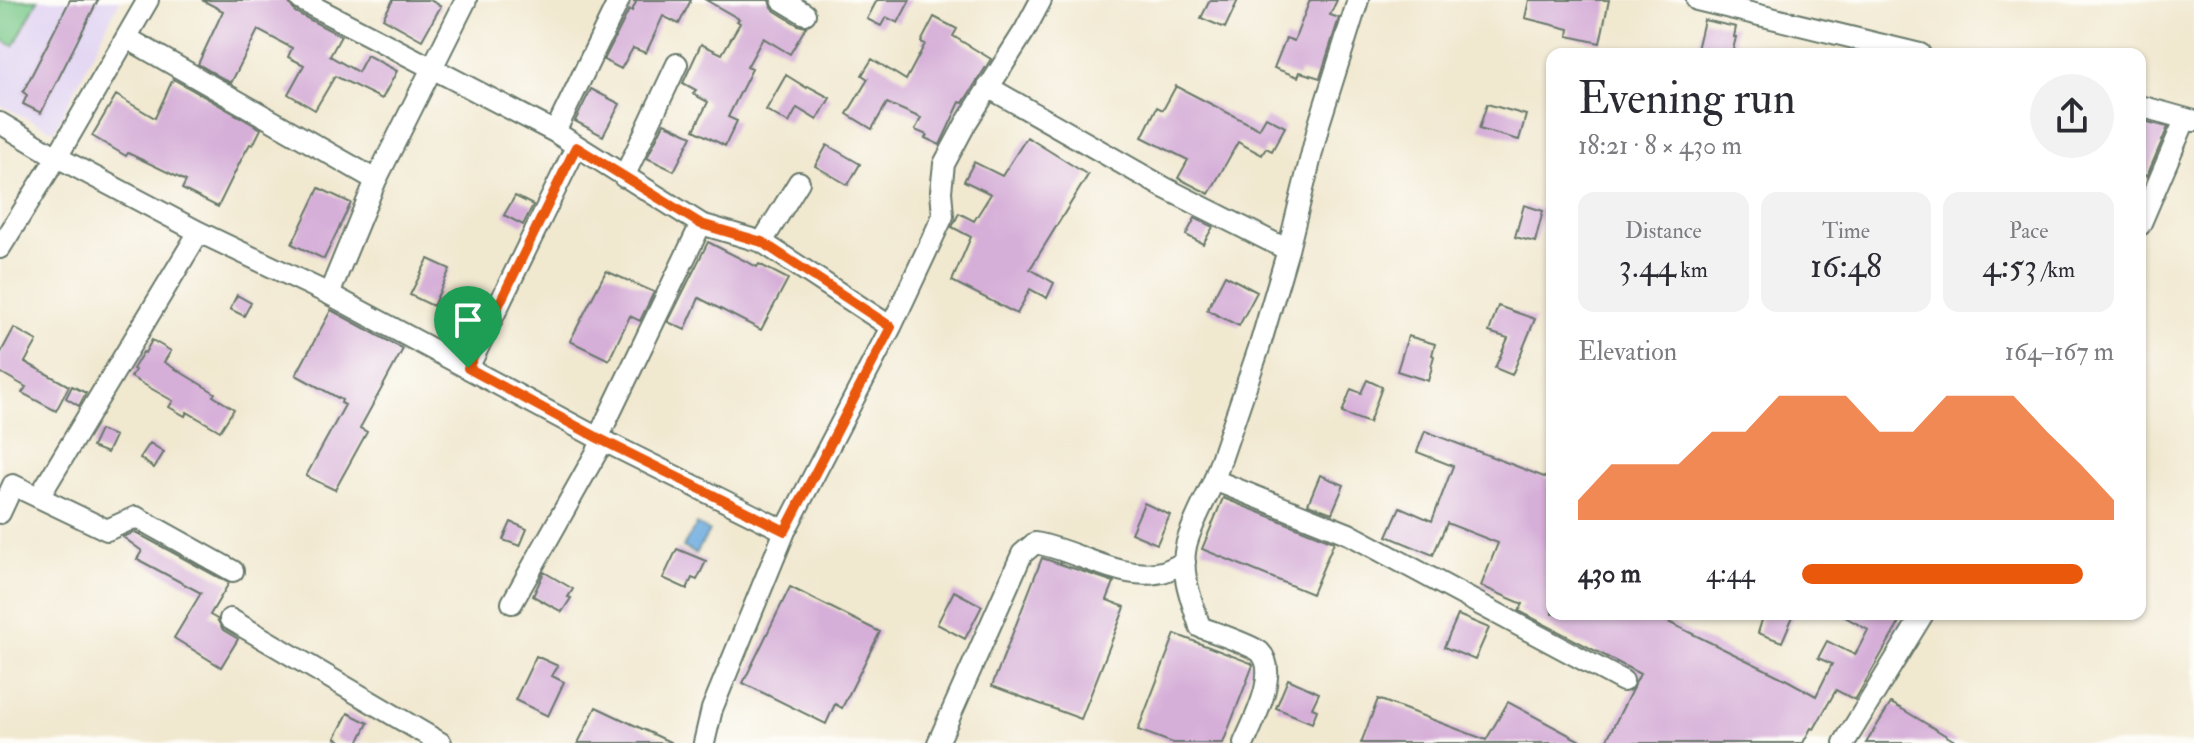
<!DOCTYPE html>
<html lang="en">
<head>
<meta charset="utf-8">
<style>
  body { margin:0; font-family:"IM FELL Double Pica",serif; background:#f2f2f3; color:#2b2b33; height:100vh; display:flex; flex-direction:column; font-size:30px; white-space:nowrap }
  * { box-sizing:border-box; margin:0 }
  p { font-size:26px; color:#7c7c81 }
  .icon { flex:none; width:44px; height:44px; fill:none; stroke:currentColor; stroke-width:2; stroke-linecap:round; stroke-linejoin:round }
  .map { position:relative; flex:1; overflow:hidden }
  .sheet { position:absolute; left:1546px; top:48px; width:600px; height:572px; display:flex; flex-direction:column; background:#fff; border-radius:16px; box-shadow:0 2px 6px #0004 }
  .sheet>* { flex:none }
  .pin { position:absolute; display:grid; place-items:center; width:68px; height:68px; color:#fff; margin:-82px -34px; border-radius:50% 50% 50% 0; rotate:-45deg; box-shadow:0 0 8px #0007 }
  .pin .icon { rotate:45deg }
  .round { display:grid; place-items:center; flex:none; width:84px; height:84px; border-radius:42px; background:#f2f2f3 }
  .overview { display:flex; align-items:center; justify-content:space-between; height:136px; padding:0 32px }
  h1 { font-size:44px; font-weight:600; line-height:60px }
  .stats { display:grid; grid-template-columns:repeat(3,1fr); gap:12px; height:136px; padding:8px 32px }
  .stats div { display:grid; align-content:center; border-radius:16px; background:#f2f2f3; text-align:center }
  .stats b { font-size:34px; font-weight:600 }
  .stats small { font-size:22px; font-weight:400 }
  .stats p { font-size:22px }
  .chart { height:224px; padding:16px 32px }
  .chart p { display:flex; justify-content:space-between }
  .chart svg { width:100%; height:144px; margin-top:8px; fill:#ea580c; opacity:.7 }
  ul { padding:0 32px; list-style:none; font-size:26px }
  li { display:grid; grid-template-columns:128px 96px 1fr; align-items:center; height:60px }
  li i { height:20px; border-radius:10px; background:#ea580c }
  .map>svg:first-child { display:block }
</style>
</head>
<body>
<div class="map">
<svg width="2194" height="743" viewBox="0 0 2194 743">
  <rect width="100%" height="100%" fill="#fdfcf7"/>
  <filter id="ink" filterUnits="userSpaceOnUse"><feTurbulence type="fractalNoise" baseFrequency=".0125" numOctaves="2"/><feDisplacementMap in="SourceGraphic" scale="16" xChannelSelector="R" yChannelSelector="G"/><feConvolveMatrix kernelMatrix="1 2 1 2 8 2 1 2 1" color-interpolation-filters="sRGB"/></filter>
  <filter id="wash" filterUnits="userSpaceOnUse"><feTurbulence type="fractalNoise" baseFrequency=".006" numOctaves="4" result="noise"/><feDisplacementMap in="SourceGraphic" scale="32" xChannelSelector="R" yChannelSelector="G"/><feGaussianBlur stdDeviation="1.8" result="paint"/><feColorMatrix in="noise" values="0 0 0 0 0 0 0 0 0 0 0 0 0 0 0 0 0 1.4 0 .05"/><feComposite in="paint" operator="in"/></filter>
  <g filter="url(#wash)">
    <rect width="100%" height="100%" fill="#f1e8d0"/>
    <path fill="#e1d4f3" d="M0 0H120L54 131 0 105Z"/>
    <path fill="#79c989" stroke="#4c835e" stroke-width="2" d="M0 0H38L14 46 0 39Z"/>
    <path fill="#6cabdf" stroke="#46748a" stroke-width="2" d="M697 524 709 531 696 554 683 547Z"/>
    <g id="blocks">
      <path fill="#d6afd8" d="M70 0H98L41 113 23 104 27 95 23 92Z
        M202 0H283L289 3 295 12 341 36 330 56 358 72 367 55 397 71 382 99 335 76 315 110 288 94 304 65 288 57 292 48 258 30 231 83 198 64 223 11Z
        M393 0H430L441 6 422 40 383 18Z
        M632 0H691L679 24 663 16 646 53 633 48 621 69 604 60 629 10 632 11 636 2Z
        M706 0H769L771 7 775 11 798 25 806 27 790 54 763 38 747 67 752 69 728 117 737 121 725 146 694 130 708 102 693 94 696 90 683 83 701 44 722 54 740 23 737 21 739 19Z
        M877 0H910L898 23 886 17 881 26 867 19Z
        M1210 0H1238L1225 28 1201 18Z
        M1310 0H1337L1330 15 1339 18 1320 78 1300 72 1298 77 1274 68 1286 38 1294 41Z
        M1529 0H1609L1600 43 1568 36 1569 29 1525 18Z
        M934 17 957 29 953 36 991 59 963 103 960 102 940 145 925 138 927 135 915 130 921 118 887 103 872 129 847 114 868 79 862 75 872 59 906 80 925 44 921 42Z
        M1704 20 1736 27 1734 37H1736L1732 54H1696Z
        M786 75 807 88 808 86 830 98 817 120 797 108 789 123 766 110Z
        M173 79 261 129 253 145 250 144 242 158 218 207 182 189 186 181 128 153 126 156 92 136 116 95 155 118Z
        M1176 86 1259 129 1266 117 1285 127 1272 151 1266 148 1262 155 1238 142 1209 194 1178 178 1188 160 1142 137 1157 107 1163 110Z
        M591 89 620 104 603 136 575 121Z
        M1487 104 1526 115 1519 140 1479 129Z
        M2140 120 2168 127 2147 176 2140 174Z
        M664 123 692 136 674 171 647 158Z
        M1027 137 1088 175 1030 269 1054 283 1047 298 1030 289 1017 314 952 281 971 237 952 227 959 213 974 221 991 194 964 181 974 162 1002 176Z
        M827 145 860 164 848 185 815 166Z
        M319 188 351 203 324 259 292 244Z
        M515 196 533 205 523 225 504 215Z
        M1524 205 1543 211 1535 242 1515 237Z
        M1195 218 1213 227 1203 244 1186 235Z
        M708 242 757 267 759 264 788 279 761 330 699 298 685 330 668 322Z
        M428 259 450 269 433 306 410 295Z
        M606 271 654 292 640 321 630 316 609 360 570 341Z
        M1225 275 1257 292 1239 326 1207 310Z
        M237 295 251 303 244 316 230 309Z
        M1498 306 1535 319 1512 375 1495 368 1508 338 1489 332Z
        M331 310 403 349 360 428 367 432 335 490 306 476 345 405 341 403 342 400 296 375Z
        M14 328 37 341 25 362 69 386 56 411 22 393 26 387 0 372V354Z
        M1408 336 1435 344 1432 355 1434 356 1431 367H1432L1428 381 1397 371Z
        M152 340 171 351 164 362 215 393 213 396 234 409 220 431 187 412 185 416 169 407 173 401 131 377 135 370 133 369 143 352 145 353Z
        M1367 380 1382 387 1369 423 1342 413 1351 389 1361 393Z
        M72 386 86 393 79 406 66 398Z
        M100 430 115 436 107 453 92 447Z
        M1425 431 1552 480V614H1652L1787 680 1816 696 1832 664 1818 658 1827 641 1855 655 1868 630 1840 614H1889L1901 620 1855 700 1836 690 1814 729 1811 728 1803 743H1605L1640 674 1519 611 1523 604 1481 586 1498 543 1447 523 1433 555 1387 536 1400 507 1432 521 1453 466 1417 452Z
        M150 443 164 452 154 468 140 458Z
        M1320 475 1344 485 1332 513 1308 504Z
        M1223 498 1334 542 1312 594 1202 549Z
        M1144 503 1170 515 1157 544 1131 533Z
        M511 522 527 529 520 546 503 540Z
        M135 532 229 583 210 615 217 619 223 630 238 639 221 667 174 638 201 593 137 559 142 551 123 537Z
        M677 549 706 561 697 580 692 578 687 589 663 578Z
        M1042 558 1114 582 1107 600 1125 607 1081 719 992 686Z
        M544 572 573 589 568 597 571 598 562 612 533 596Z
        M790 587 880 632 842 708 835 704 826 724 743 683Z
        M954 591 982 606 965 639 937 624Z
        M1749 614H1794L1782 642 1758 633 1762 620Z
        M1458 615 1489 628 1475 660 1444 647Z
        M1175 634 1251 663 1253 665 1223 743H1173L1138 730Z
        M536 656 558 666 552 676 564 682 548 716 515 700Z
        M1288 679 1319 693 1312 708 1317 710 1312 723 1276 708Z
        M1378 699 1486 740 1508 702 1584 743H1361Z
        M1891 703 1902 709 1958 743H1866Z
        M596 707 672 743H578Z
        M348 713 368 723 358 743H345L335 738Z"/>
    </g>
  </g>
  <g filter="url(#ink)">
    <use href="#blocks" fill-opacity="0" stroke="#68796b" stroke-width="2"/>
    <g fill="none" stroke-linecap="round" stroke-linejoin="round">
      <defs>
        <path id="minor" d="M301 0 555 132 701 224 762 242 891 327
          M782 0 805 14
          M1697 0 1920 54
          M127 38 376 180
          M988 87 1165 188 1288 250
          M2140 106 2194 121
          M0 123 57 157 199 232 329 294 598 438 785 531
          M555 132 619 0
          M624 177 677 64
          M2140 225 2185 120
          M762 242 799 182
          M0 248 57 157 148 0
          M329 294 376 180 466 0
          M468 368 576 147
          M598 438 701 224
          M1214 480 1260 345 1288 250 1319 124 1358 0
          M39 497 199 232
          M0 513 13 485 107 530 136 517 233 571
          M512 603 603 441
          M230 619 441 743
          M704 743 712 709 785 531 891 327 943 216 941 191 944 164 966 123 1025 30 1041 0
          M938 743 1022 554 1035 543C1074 549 1122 582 1162 572 1170 570 1178 565 1185 562
          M1244 743C1253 722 1280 672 1260 652 1252 645 1213 632 1200 627 1192 601 1180 574 1186 546 1190 527 1206 499 1214 480L1349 534 1623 681
          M1844 743 1923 614"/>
      </defs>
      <use href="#minor" stroke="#68796b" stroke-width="24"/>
      <use href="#minor" stroke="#fff" stroke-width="20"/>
    </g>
  </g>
  <g fill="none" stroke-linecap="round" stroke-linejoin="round" filter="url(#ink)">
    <defs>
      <path id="route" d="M576 147 701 224 762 242 891 327 785 531 598 438 468 368Z"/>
    </defs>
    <use href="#route" stroke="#fff" stroke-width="16"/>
    <use href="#route" stroke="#ea580c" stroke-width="10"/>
  </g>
</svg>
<div class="pin" style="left:468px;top:368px;background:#1e9e55"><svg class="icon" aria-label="arrive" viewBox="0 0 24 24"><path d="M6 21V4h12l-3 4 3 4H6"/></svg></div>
<section class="sheet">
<div class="overview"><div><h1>Evening run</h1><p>18:21 · 8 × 430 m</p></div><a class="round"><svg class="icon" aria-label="share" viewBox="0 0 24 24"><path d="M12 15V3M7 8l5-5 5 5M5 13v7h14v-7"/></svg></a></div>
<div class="stats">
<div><p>Distance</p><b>3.44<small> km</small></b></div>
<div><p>Time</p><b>16:48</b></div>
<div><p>Pace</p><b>4:53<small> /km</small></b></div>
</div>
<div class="chart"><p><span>Elevation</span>164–167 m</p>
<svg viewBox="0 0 160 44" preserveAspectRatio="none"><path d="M0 44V38L10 27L20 27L30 27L40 17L50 17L60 6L70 6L80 6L90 17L100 17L110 6L120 6L130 6L140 17L150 27L160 38V44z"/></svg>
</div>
<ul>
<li><b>430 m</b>4:44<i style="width:90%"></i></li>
</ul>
</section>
</div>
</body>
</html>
